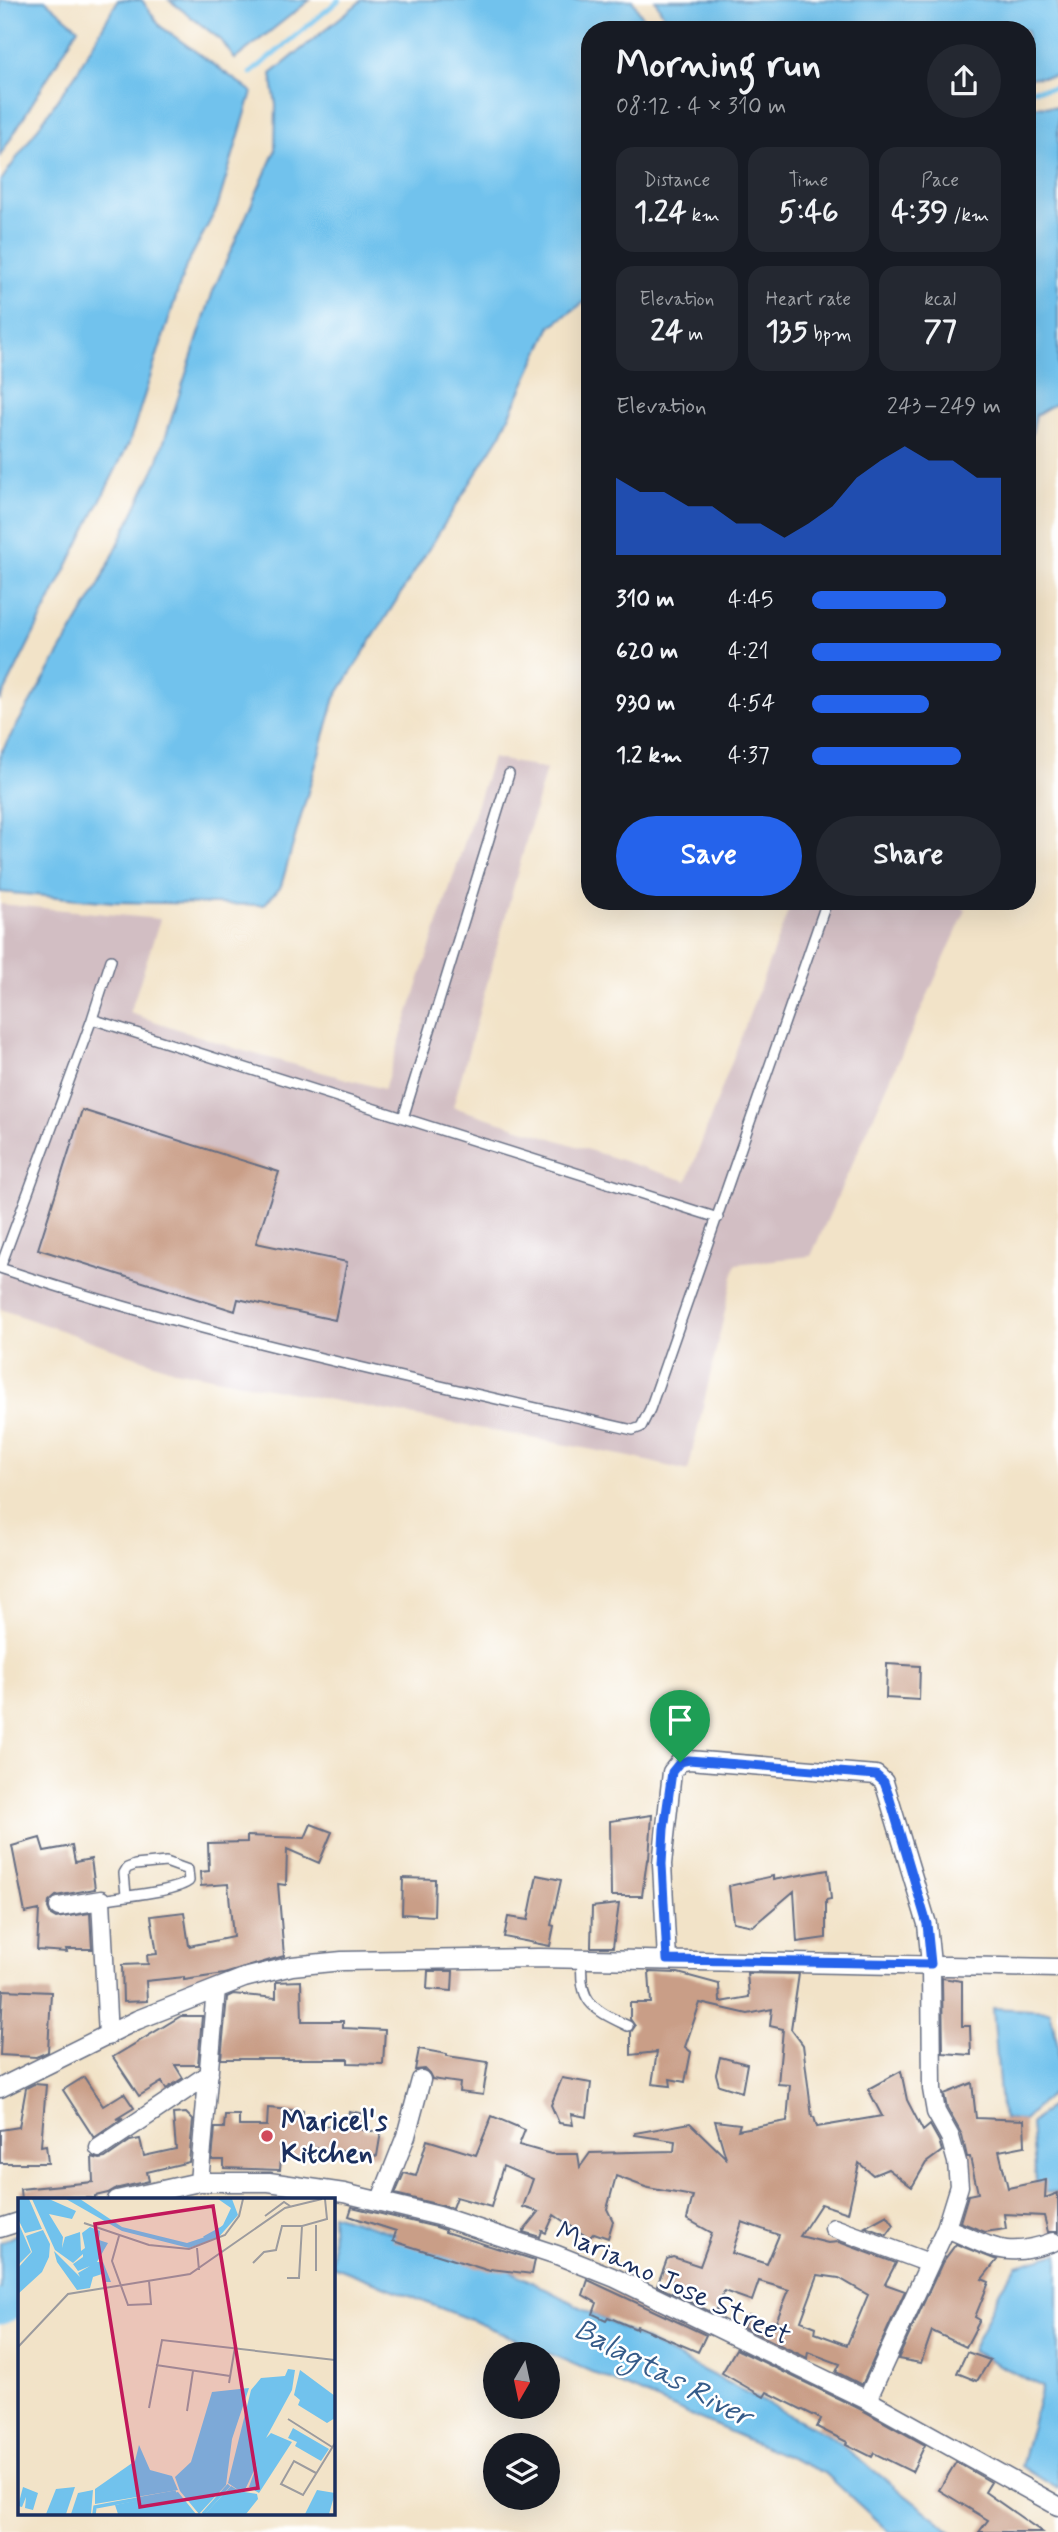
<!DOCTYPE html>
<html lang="en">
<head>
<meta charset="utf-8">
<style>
  body { margin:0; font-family:Mynerve,sans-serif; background:#242831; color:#f1f3f6; height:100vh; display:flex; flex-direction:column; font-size:26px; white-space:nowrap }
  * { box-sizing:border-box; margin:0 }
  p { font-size:23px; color:#9ea1a6 }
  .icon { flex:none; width:38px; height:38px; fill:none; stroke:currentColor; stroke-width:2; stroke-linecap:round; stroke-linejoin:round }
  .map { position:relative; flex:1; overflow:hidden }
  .side { position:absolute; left:581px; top:21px; width:455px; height:889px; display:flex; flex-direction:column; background:#171b24; border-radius:28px; box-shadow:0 7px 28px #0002 }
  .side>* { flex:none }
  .needle { width:46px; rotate:189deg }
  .fabs { position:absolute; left:483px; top:2342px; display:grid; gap:14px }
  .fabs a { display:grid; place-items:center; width:77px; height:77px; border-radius:50%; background:#171b24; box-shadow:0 7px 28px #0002; font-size:35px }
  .pin { position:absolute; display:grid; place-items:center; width:60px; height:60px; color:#fff; margin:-72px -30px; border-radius:50% 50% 50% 0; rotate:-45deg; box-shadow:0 0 7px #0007 }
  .pin .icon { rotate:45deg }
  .round { display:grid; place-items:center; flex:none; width:74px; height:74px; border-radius:37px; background:#242831 }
  .head { display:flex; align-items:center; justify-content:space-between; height:119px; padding:0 35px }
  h1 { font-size:38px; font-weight:800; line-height:52px }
  .metrics { display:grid; grid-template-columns:repeat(3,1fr); gap:10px; height:119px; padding:7px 35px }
  .metrics div { display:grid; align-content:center; border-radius:18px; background:#242831; text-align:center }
  .metrics b { font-size:30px; font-weight:800 }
  .metrics small { font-size:19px; font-weight:400 }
  .metrics p { font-size:19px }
  .chart { height:196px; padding:14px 35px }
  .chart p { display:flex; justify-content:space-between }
  .chart svg { width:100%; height:126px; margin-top:7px; fill:#2563eb; opacity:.7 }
  .button { display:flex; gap:14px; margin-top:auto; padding:14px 35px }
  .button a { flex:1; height:80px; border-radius:42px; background:#2563eb; color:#fff; font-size:28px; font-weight:800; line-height:80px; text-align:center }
  .button a+a { background:#242831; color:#f1f3f6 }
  ul { padding:0 35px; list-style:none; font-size:23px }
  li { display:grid; grid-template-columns:112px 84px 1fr; align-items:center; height:52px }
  li i { height:18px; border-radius:9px; background:#2563eb }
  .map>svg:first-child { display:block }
</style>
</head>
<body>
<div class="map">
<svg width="1058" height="2532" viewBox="0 0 1058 2532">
  <rect width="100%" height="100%" fill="#fff"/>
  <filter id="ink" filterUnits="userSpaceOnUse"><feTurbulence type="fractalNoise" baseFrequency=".0143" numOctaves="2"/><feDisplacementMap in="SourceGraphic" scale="14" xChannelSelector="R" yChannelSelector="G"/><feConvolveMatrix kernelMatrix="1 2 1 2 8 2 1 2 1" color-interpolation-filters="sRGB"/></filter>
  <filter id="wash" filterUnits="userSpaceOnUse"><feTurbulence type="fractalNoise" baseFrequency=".00686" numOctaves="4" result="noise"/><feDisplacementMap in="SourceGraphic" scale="28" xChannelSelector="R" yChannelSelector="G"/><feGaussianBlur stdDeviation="1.57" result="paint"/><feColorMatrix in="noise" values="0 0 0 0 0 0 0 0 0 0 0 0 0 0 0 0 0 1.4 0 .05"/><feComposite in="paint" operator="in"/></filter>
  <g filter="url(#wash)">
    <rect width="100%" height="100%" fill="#f2e3c8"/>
    <path fill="#d2bec3" d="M492 758 546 769 453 1107 687 1181 792 901H954L966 910 811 1256 736 1264 688 1471 630 1457 174 1370 0 1309V904L160 919 130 1013 240 1050 384 1089Z"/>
    <path fill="#71c2ed" stroke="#4678a6" stroke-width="2" d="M0 0H45L78 28 0 156Z
      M118 0H142L160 26 252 92 217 208 186 266 129 443 0 701V182L77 72Z
      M169 0H310L235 59 221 40Z
      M362 0H632L651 30H590V298L551 326 501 434 335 698 281 886 264 905 114 902 0 892V754L97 589 157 463 213 291 275 151 276 105 271 74Z
      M655 0H1058V76L1027 78V30H672Z
      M1027 106 1058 107V402L1036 415 1027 455Z
      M993 2008 1050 2011 1058 2046V2087L1024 2120 1005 2119 1001 2108Z
      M1058 2099V2193L1037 2192 1031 2124Z
      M332 2214 503 2267 830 2436 952 2532H889L825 2473 481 2324 333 2266Z
      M19 2233V2289L0 2303V2243Z
      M1058 2253V2489L1021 2466 1042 2387 972 2351 1000 2290 1017 2265Z"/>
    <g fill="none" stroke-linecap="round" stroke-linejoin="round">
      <path stroke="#71c2ed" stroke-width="5" d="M251 73 339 0
        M1027 90 1058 88"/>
      <path stroke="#71c2ed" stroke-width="33" d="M0 2308 19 2300"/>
    </g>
    <g id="blocks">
      <path fill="#c99e87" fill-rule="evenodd" d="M82 1110 279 1172 256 1243 347 1262 335 1320 238 1299 235 1311 38 1249Z
        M887 1664 920 1666 919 1700 886 1698Z
        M652 1815 649 1859 647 1860 642 1896H611L610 1821Z
        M311 1824 332 1832 319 1863 287 1849 286 1885 278 1884 284 1956 224 1974 184 1980V1977L146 1981 147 2001 123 2002 122 1965 148 1964 147 1955 157 1954 151 1916 184 1912 189 1946 233 1937 228 1884 201 1886 200 1872 209 1871 208 1843 247 1842V1836L305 1838Z
        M40 1838 44 1851 72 1846 75 1862 91 1859 95 1889 56 1896 49 1902 48 1908 51 1915 56 1918 90 1913 92 1949H66L67 1952 37 1950 39 1910 25 1913 12 1846Z
        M828 1870 831 1899 826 1900V1938L797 1942 794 1891 753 1926 733 1922 729 1886 773 1876V1880Z
        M537 1875 561 1880 551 1925 554 1926 550 1946 504 1937 508 1917 528 1920Z
        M403 1878 435 1879 434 1916 402 1914Z
        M619 1904 613 1947H591L592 1907Z
        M428 1971H453L452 1991 427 1989Z
        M649 1972 678 1973 719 1984 720 2002 749 1997 747 1973 799 1974 791 2029 803 2045 812 2117H814L817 2127 882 2116 868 2089 901 2071 907 2100 923 2131 930 2125 939 2141 942 2151 926 2163 912 2187 888 2169 873 2175 859 2163 848 2213 821 2204 800 2236 828 2243 839 2242 896 2263 885 2284 905 2291 862 2385 836 2372 840 2364 808 2352 807 2358 743 2327 749 2315 774 2327 789 2290 759 2281 752 2301 724 2291 715 2314 657 2286 667 2259 673 2257 700 2266 712 2233 687 2219 693 2196 648 2188 616 2176 607 2209 613 2221 608 2238 594 2233 589 2238 554 2215 546 2233 542 2231 540 2237 523 2232 539 2212 523 2207 533 2179 503 2166 491 2207 456 2197 452 2208 395 2194 404 2173 416 2176 427 2140 476 2155 492 2116 525 2130 519 2145 551 2154H578L580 2167 590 2153 674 2151 675 2141 635 2135V2133L690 2123 726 2158 715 2121 740 2124 738 2130 787 2121 790 2085 778 2084 783 2029 770 2026 772 2009 748 2014 700 2003 685 2047 691 2052 685 2082 670 2079 671 2086 652 2084 657 2052 631 2055V2032L635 2026 630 2019V2003H651ZM742 2222 779 2235 767 2264 732 2253ZM818 2275 839 2278 868 2295 847 2345 815 2333 816 2327 801 2321Z
        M942 1978 962 1981V2026H970L971 2055 943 2053Z
        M301 1981 302 2021H343V2028L385 2030 383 2064 348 2063V2059H221L227 1997 233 1994 276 1998V1982Z
        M3 1990 51 1992 48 2052 36 2057 0 2055Z
        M181 2016H202L198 2065H175L183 2078 166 2089 162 2082 139 2096 113 2057Z
        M419 2049 447 2054V2056L488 2062 483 2095 459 2092 460 2083 432 2079 429 2073 425 2069 415 2070Z
        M720 2057 747 2064 742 2092 719 2085 716 2074Z
        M84 2077 103 2106 124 2093 134 2108 116 2119 123 2118 94 2138 63 2090Z
        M562 2078 591 2083 587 2117 571 2114 573 2125 559 2123 551 2105Z
        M972 2083 976 2118 1024 2120 1025 2146 999 2151 1008 2188 1046 2180 1045 2198 1058 2193V2232H1048L1044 2216 1004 2214 1006 2229 985 2232 960 2222 968 2195 978 2193 970 2157H967L962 2135 947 2108 944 2094Z
        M34 2084 46 2085 41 2146 46 2145 48 2163H0V2130L19 2127 26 2088Z
        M268 2108 303 2111 302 2119 318 2120V2125L346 2128 349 2111 365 2114 363 2130 381 2132 377 2156 316 2148 315 2159 281 2157 280 2170 224 2168V2160H212L215 2128H224L225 2115H239V2126H267Z
        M186 2113 193 2120 189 2162 147 2172 149 2181 115 2189 108 2193 95 2196V2198L21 2200 20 2189 93 2182 92 2157 99 2159 105 2158 130 2141 140 2139 144 2156 176 2149 173 2114Z
        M352 2207 436 2227 445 2230V2232L535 2260 532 2274 491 2269 490 2271 393 2241 396 2231 349 2216Z
        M887 2215 894 2225 887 2235 865 2227Z
        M956 2244 997 2260 982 2279 989 2282 975 2317 980 2320 966 2347 932 2331 921 2363 898 2359 942 2263Z
        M588 2280 706 2335 698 2352 637 2326 636 2329 608 2317 606 2320 593 2314 597 2303 583 2295Z
        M736 2349 862 2410 925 2445 912 2472 874 2453 872 2457 846 2444 847 2442 817 2427 821 2419 767 2392 764 2397 722 2373Z
        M967 2352 990 2360 977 2381 957 2373Z
        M956 2462 991 2482 985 2492 1042 2532H979L988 2520 939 2490Z"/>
    </g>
  </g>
  <g filter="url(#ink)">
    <use href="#blocks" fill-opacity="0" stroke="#666e83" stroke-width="2"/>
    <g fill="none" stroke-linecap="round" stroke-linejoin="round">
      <defs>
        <path id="lane" d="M92 1019 718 1218
          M403 1118 509 774
          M0 1268C207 1337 421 1381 633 1430L641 1427 650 1409 827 901
          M0 1268 92 1019 111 960
          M101 1900C121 1896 176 1892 189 1881L188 1870 166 1862 135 1865 127 1868 124 1873 126 1895
          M582 1960C579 2003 591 2008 628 2026"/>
        <path id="street" d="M59 1907 101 1900 108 2036
          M667 1960 662 1864 672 1772 680 1762 689 1760 876 1775 884 1782 927 1924 931 1964 932 2089 936 2112 950 2137 957 2162 959 2186 946 2228 867 2400
          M0 2088 137 2020 244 1978 292 1966 342 1961 539 1958 1058 1968
          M99 2148 209 2074
          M199 2182 216 1989
          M117 2200 199 2182H269L344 2193 439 2216 557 2255 615 2278 867 2400 1058 2506
          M380 2202 406 2136 421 2080
          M0 2228 19 2222
          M834 2228 929 2263
          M946 2228C991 2246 1004 2260 1053 2242"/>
      </defs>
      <use href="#lane" stroke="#666e83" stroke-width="12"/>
      <use href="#street" stroke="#666e83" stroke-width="21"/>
      <use href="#lane" stroke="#fff" stroke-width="9"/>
      <use href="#street" stroke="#fff" stroke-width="18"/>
    </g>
  </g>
  <g fill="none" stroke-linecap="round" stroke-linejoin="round" filter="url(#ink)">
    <defs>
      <path id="route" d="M689 1760 876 1775 884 1782 889 1796 927 1924 931 1964 667 1960 662 1864 664 1829 672 1772 680 1762Z"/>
    </defs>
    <use href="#route" stroke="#fff" stroke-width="14"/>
    <use href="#route" stroke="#2563eb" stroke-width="9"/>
  </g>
  <circle fill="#d1495b" stroke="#fff" stroke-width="2.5" cx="267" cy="2136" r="7"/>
  <g text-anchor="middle" stroke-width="5" stroke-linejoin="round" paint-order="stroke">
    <g font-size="28" font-weight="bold" fill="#1b2f5e" stroke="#fff" text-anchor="start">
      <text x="281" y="2130">Maricel's<tspan x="281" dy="32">Kitchen</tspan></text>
    </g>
    <g font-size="28" fill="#1b2f5e" stroke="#fff">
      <text transform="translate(674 2282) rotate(25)" y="10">Mariano Jose Street</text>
    </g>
    <g font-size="30" font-style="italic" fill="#355b89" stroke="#fff">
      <text transform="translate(663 2372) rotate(28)" y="10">Balagtas River</text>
    </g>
  </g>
  <g transform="translate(18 2198)">
    <rect width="317" height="317" fill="#f2e3c8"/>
    <path d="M0 1H11L24 31 7 35 0 21ZM14 1H31L58 13 54 21 31 16 45 39 44 50 47 39 62 34 63 53 67 50 64 35 72 29 82 33 81 42 90 45 79 64H85L93 84H87L84 76 75 79 72 90 59 92 39 64 36 53 62 79 60 75 72 68 60 73 55 66 65 59V56L55 65 37 52ZM48 1H62L104 29 169 45 196 36 205 27 213 10 200 1H214L220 17 200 40 171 50 104 33ZM0 24 13 54 0 67ZM25 32 32 46 31 59 24 74 0 96V70L14 54 8 38ZM270 171 277 172 274 192 248 240 253 235 274 244 241 295 231 289 239 266 226 294 239 296 240 301 228 316H187L213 288 226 296 210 285 233 192 243 180 267 178ZM282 172 317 198V220L309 225 280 207 282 202 276 197ZM231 190 214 241 208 287 181 316 162 293 157 279 173 264 194 194ZM275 230 311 251 303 263 277 248 279 244 270 240ZM121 247 132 272 154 278 160 292 77 306V291L117 263ZM5 289 20 295 15 312 7 310 8 299 4 309 0 308ZM57 289 48 316H28L38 291ZM75 292 73 316H53L60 295ZM299 292 317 295 311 316H287ZM160 294 178 316H100L97 307Z" fill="#71c2ed"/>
    <path fill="none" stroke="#71c2ed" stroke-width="3.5" d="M186 40 206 29M76 316 77 309 158 294M185 316 211 287"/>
    <path fill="none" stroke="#9c9b9e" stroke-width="2" d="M247 18 266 4 272 8M66 25 131 47 171 51 207 37 221 18 225 1M298 27V73M101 38 94 63 110 107 133 106 131 83M179 50 181 72M235 65 246 54 258 52 264 28H284M269 80H281L284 28 309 21 307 1M0 149 50 96 172 76 267 10 304 1M138 167 212 178M211 185 217 149M131 210 144 142 317 162M169 213 175 173M270 221 314 249M298 275 276 263 263 286 285 297 317 245"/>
    <path fill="#c2185b" fill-opacity="0.15" stroke="#c2185b" stroke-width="3.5" d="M195 8 240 290 122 309 77 26Z"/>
    <rect width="317" height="317" fill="none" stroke="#1b2f5e" stroke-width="3.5"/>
  </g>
</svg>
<div class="fabs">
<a><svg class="needle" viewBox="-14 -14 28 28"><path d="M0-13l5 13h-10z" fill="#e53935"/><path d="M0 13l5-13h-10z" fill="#9ea1a6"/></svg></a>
<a><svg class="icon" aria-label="layers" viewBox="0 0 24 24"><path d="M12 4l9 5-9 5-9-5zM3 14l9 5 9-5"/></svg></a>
</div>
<div class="pin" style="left:680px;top:1762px;background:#1e9e55"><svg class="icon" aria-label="arrive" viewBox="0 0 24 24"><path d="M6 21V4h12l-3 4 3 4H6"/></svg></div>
<section class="side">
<div class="head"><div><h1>Morning run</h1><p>08:12 · 4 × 310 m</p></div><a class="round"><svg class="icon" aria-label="share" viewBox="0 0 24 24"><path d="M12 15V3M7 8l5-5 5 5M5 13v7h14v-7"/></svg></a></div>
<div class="metrics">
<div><p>Distance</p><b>1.24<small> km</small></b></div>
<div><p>Time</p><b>5:46</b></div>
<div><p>Pace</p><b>4:39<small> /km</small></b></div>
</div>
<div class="metrics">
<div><p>Elevation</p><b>24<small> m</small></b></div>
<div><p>Heart rate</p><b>135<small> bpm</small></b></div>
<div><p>kcal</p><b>77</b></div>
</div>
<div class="chart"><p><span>Elevation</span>243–249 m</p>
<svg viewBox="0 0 160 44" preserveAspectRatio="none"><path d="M0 44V17L10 22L20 22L30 27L40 27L50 33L60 33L70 38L80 33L90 27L100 17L110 11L120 6L130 11L140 11L150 17L160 17V44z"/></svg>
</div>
<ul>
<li><b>310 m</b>4:45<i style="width:71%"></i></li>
<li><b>620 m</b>4:21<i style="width:100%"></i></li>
<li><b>930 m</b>4:54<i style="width:62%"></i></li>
<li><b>1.2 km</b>4:37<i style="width:79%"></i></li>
</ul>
<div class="button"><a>Save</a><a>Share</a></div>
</section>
</div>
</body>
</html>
